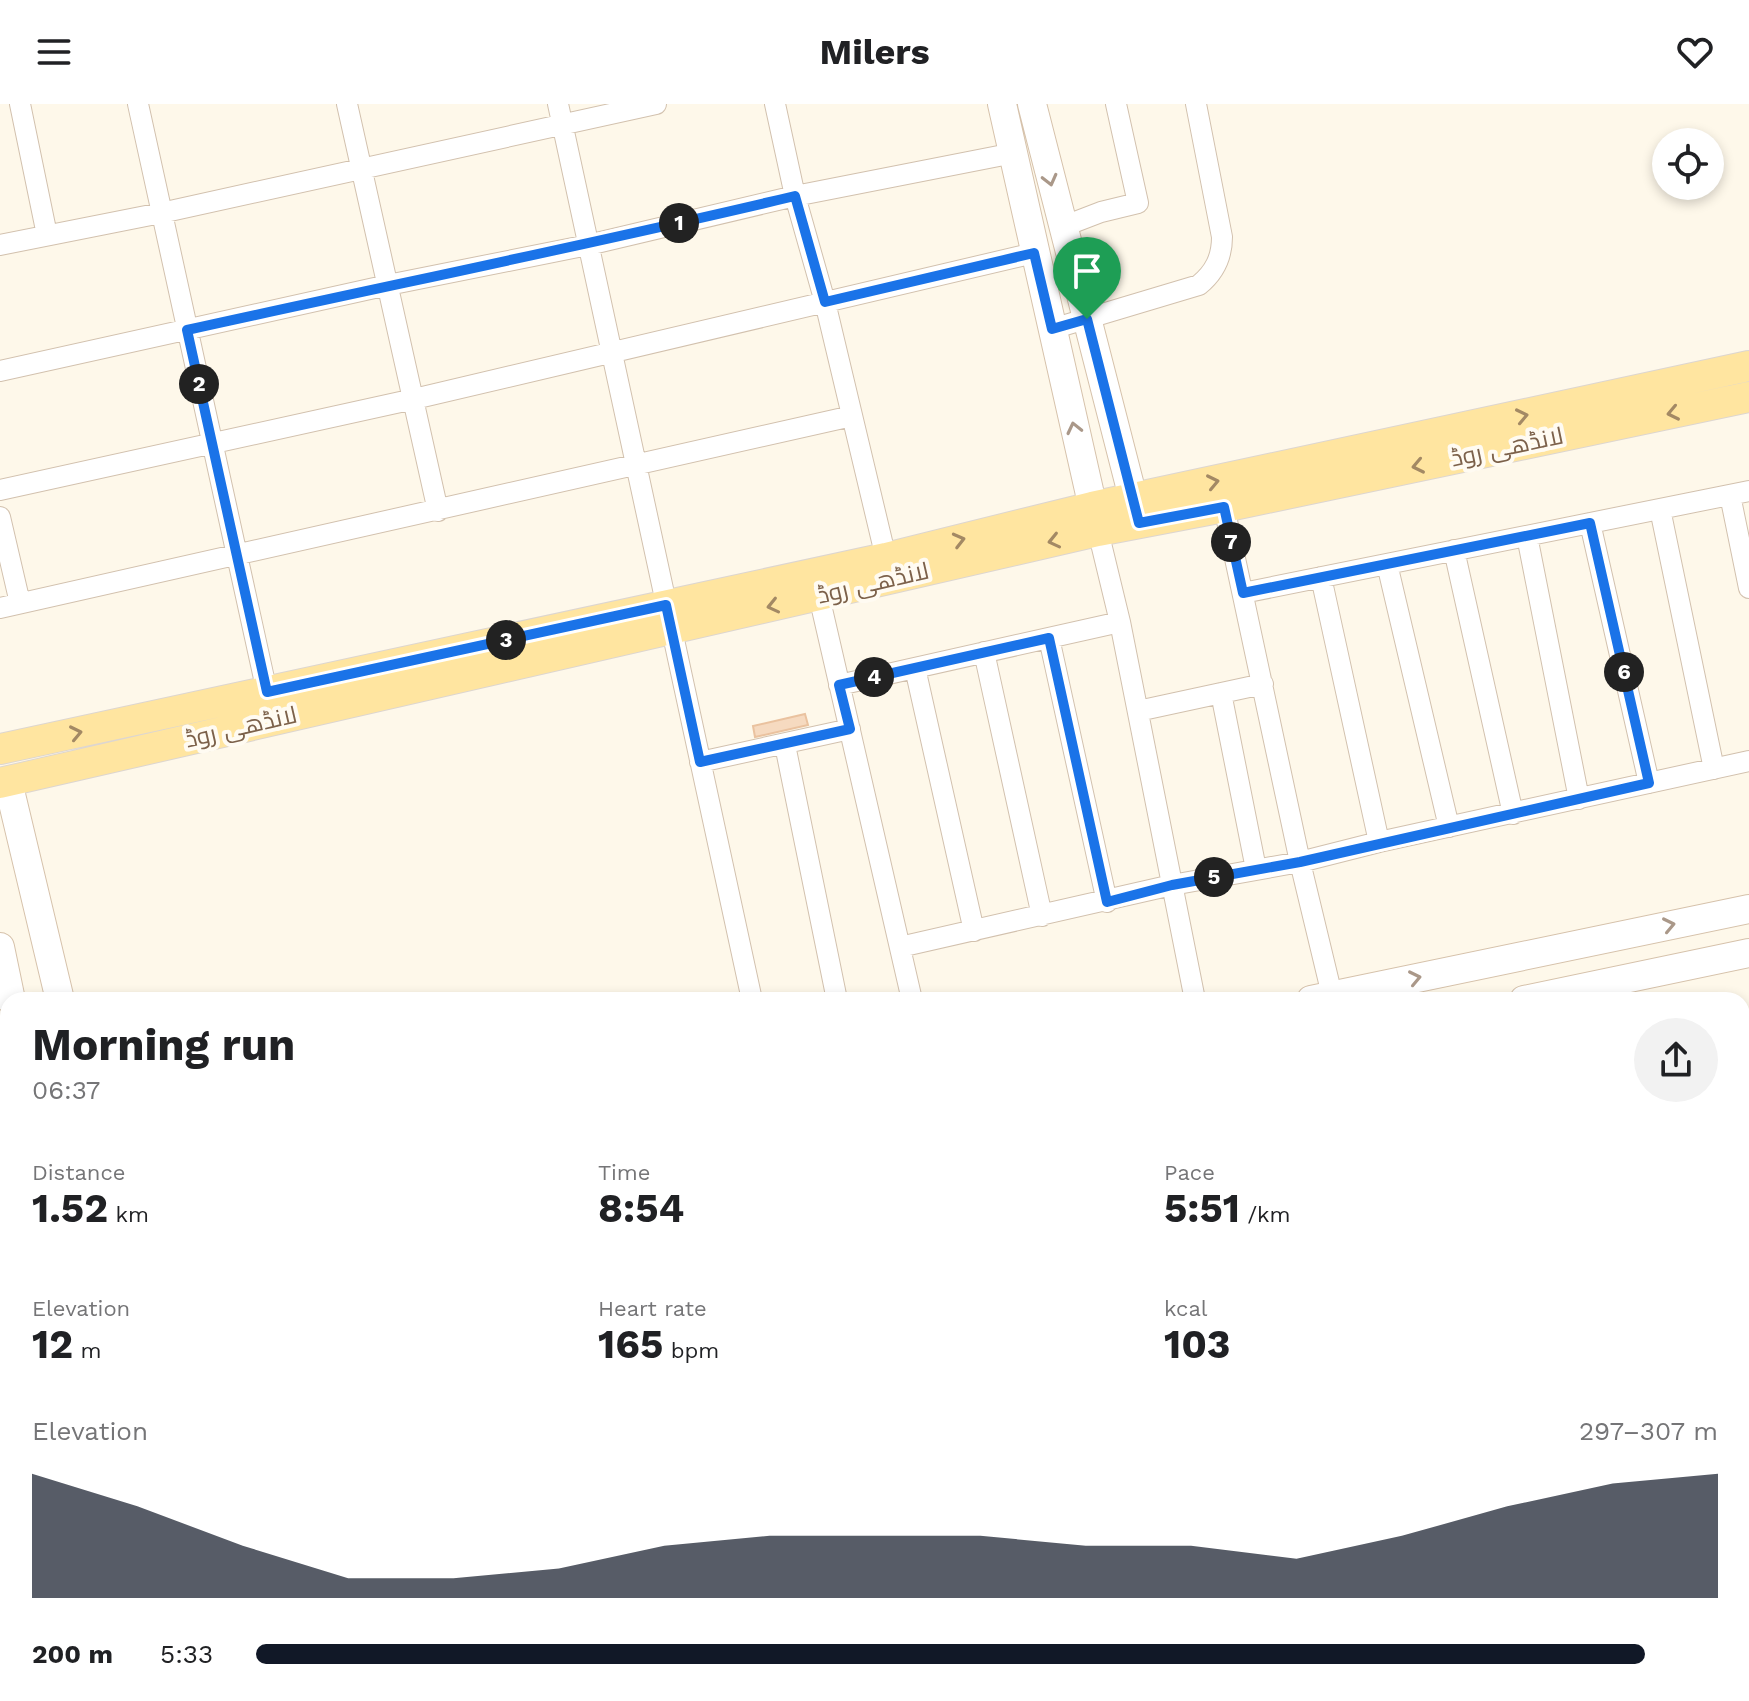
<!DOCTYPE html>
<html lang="en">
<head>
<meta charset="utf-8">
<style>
  body { margin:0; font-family:"Work Sans",Cairo,sans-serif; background:#f2f2f2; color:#202124; height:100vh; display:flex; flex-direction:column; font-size:30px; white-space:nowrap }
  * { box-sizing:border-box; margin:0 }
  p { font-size:26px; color:#757577 }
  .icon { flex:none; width:44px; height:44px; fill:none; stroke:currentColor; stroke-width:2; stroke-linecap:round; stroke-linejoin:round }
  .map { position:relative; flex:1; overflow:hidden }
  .sheet { position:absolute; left:0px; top:888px; width:1750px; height:710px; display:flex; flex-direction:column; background:#fff; border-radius:24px 24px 0 0; box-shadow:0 4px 12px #0003 }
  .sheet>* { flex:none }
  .tools { position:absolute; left:1652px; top:24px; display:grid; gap:16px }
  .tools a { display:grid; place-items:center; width:72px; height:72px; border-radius:50%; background:#fff; box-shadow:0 4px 12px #0003; font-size:40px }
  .pin { position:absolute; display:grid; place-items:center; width:68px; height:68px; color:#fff; margin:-82px -34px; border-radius:50% 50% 50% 0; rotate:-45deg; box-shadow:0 0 8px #0007 }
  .pin .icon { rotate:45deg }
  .km { position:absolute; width:40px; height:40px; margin:-20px; border-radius:50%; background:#222; color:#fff; font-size:22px; line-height:40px; text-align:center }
  .round { display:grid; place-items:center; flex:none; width:84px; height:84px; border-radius:42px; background:#f2f2f2 }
  .summary { display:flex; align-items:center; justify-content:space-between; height:136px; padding:0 32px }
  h1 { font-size:44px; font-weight:700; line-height:60px }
  .figures { display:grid; grid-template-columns:repeat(3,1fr); gap:12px; height:136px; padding:8px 32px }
  .figures div { display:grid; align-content:center }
  .figures b { font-size:40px; font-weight:700 }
  .figures small { font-size:22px; font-weight:400 }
  .figures p { font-size:22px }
  .chart { height:224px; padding:16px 32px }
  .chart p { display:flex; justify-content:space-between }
  .chart svg { width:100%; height:144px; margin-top:8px; fill:#111827; opacity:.7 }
  ul { padding:0 32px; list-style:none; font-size:26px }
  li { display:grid; grid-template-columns:128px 96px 1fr; align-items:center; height:60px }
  li i { height:20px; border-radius:10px; background:#111827 }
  header { display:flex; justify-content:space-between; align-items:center; height:104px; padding:0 32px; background:#fff; font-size:36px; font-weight:700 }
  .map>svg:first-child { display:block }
</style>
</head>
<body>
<header><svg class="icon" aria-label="menu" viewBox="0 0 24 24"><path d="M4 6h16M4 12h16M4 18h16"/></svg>Milers<svg class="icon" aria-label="heart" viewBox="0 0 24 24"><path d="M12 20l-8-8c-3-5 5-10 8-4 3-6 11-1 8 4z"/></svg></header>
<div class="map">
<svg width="1749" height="1597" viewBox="0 0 1749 1597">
  <rect width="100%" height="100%" fill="#fef8ea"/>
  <path fill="#f6dac0" stroke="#eac29f" stroke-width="2" d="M805 610 808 621 755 633 753 622Z"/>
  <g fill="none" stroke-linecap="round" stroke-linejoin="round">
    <defs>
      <path id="street" d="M20 0 47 131
        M138 0 267 588
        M347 0 438 407
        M558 0 752 896
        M775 0 795 92 825 198 886 454
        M1062 123 1101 108 1138 99 1116 0
        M0 141 161 109 656 0
        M1052 225 1199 181C1215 168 1222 153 1222 133L1196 0
        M0 267 388 181 588 141 795 92 1014 49
        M0 386 414 295 1034 149
        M1730 391 1749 484
        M1224 403 1300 758 1332 891
        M1660 405 1714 665
        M0 413 20 499
        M1590 419 1649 679
        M1098 427 1120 518 1195 896
        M1527 432 1579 695
        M1454 446 1513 710
        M1387 460 1449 723
        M1321 473 1379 738
        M1243 489 1749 387
        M819 492 912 896
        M0 504 852 312
        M1049 534 1107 798
        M984 548 1042 812
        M915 564 974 827
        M839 581 1120 518
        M1221 589 1256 765
        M1138 607 1263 580
        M785 641 837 896
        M700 658 850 625
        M900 843 1172 781 1300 758 1379 738 1749 657
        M1742 1140 1749 1138
        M1742 1323 1749 1322
        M1742 1427 1749 1426
        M1742 1533 1749 1532
        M322 1590 325 1597
        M1023 1590 1024 1597
        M1353 1590 1355 1597
        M473 1597 494 1590
        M591 1597 592 1590
        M734 1597 735 1590
        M935 1597V1590
        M1382 1597 1407 1590
        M1625 1597 1646 1594"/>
      <path id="secondary" d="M1002 0 1098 426
        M1032 0 1139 417
        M8 678 60 896
        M0 843 11 896
        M1311 896 1749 805
        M1524 896 1749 849
        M0 1177 8 1175
        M0 1220 8 1219
        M167 1590 168 1597
        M214 1590 216 1597"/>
      <path id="primary" d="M0 645 886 454 1092 403 1749 262
        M0 679 1098 427 1224 403 1749 293"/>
    </defs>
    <use href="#street" stroke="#d2c1ae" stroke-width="22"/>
    <use href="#secondary" stroke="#d6c2ab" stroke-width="30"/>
    <use href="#primary" stroke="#ddd6d0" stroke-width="32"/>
    <use href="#street" stroke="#fff" stroke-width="20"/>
    <use href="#secondary" stroke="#fff" stroke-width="28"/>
    <use href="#primary" stroke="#ffe5a0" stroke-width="30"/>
  </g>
  <defs><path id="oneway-chevron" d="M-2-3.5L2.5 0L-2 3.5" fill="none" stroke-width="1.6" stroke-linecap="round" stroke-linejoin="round" transform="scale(2)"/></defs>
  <g stroke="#aa9889">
    <use href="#oneway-chevron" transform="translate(1050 76) rotate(76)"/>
    <use href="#oneway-chevron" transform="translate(1074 324) rotate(-103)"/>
    <use href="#oneway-chevron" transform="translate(1669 821) rotate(-12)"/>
    <use href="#oneway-chevron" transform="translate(1415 874) rotate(-12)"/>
  </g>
  <g stroke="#a38964">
    <use href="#oneway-chevron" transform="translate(1673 309) rotate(168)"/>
    <use href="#oneway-chevron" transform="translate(1522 312) rotate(-12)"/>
    <use href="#oneway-chevron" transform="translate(1418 362) rotate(168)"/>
    <use href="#oneway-chevron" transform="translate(1213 378) rotate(-12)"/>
    <use href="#oneway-chevron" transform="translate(959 436) rotate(-14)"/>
    <use href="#oneway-chevron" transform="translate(1054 437) rotate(167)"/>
    <use href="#oneway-chevron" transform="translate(773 502) rotate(167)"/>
    <use href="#oneway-chevron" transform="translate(76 629) rotate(-12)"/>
  </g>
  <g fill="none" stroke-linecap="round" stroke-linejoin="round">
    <defs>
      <path id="route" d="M795 92 825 198 1034 149 1052 225 1087 215 1139 419 1224 403 1243 489 1590 419 1649 679 1300 758 1172 781 1107 798 1049 534 839 581 850 625 700 658 666 501 267 588 187 226C390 181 593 140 795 92Z"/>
    </defs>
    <use href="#route" stroke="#fff" stroke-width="16"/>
    <use href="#route" stroke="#1a73e8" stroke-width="10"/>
  </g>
  <g text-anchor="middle" stroke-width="8" stroke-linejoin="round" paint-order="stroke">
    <g font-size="24" fill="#7c614a" stroke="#fffbf2">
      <text transform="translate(1507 343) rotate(-12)" y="8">لانڈھی روڈ</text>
      <text transform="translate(873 479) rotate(-13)" y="8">لانڈھی روڈ</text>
      <text transform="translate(241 623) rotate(-13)" y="8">لانڈھی روڈ</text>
    </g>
  </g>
</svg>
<div class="tools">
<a><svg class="icon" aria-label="locate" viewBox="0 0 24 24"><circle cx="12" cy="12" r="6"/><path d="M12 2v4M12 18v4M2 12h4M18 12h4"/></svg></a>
</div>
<div class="pin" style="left:1087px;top:215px;background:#1e9e55"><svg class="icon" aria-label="arrive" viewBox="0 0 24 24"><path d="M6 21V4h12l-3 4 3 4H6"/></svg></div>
<b class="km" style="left:679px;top:119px">1</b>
<b class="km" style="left:199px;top:280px">2</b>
<b class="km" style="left:506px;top:536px">3</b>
<b class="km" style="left:874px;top:573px">4</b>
<b class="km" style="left:1214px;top:773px">5</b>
<b class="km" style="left:1624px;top:568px">6</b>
<b class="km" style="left:1231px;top:438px">7</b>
<section class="sheet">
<div class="summary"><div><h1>Morning run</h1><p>06:37</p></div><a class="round"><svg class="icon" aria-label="share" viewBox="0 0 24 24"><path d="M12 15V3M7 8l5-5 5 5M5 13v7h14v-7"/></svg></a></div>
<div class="figures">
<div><p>Distance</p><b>1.52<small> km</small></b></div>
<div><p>Time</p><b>8:54</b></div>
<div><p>Pace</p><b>5:51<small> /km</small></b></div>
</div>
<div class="figures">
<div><p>Elevation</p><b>12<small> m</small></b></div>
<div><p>Heart rate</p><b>165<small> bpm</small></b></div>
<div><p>kcal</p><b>103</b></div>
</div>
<div class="chart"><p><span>Elevation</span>297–307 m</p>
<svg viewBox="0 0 160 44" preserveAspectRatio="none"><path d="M0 44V6L10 16L20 28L30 38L40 38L50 35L60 28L70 25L80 25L90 25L100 28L110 28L120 32L130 25L140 16L150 9L160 6V44z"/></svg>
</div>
<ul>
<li><b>200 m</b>5:33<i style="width:95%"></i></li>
</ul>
</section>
</div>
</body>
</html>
